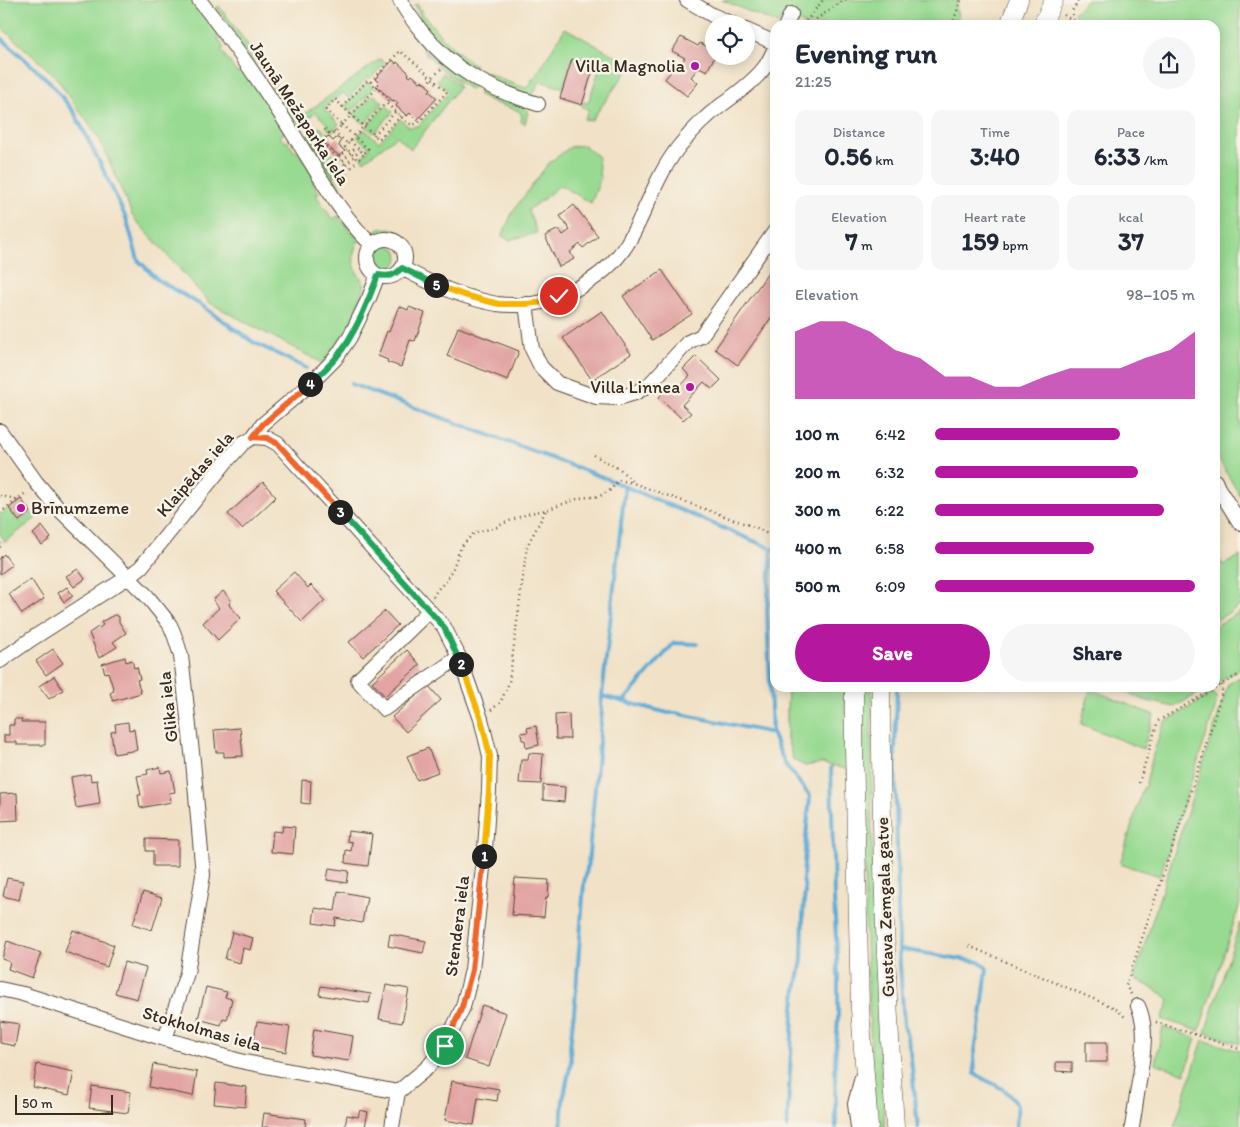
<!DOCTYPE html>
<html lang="en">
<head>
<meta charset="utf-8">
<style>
  body { margin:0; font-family:Itim,sans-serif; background:#f6f6f7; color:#1f2937; height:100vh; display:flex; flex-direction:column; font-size:19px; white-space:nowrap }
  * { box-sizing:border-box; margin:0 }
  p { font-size:16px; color:#747a83 }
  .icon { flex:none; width:28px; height:28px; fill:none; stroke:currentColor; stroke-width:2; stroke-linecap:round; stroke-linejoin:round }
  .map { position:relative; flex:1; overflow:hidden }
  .side { position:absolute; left:770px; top:20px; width:450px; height:672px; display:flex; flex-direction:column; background:#fff; border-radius:15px; box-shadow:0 2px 12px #0003 }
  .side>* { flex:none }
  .fabs { position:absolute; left:705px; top:15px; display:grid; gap:10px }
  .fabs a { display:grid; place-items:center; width:50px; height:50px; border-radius:50%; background:#fff; box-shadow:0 2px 12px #0003; font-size:25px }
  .scale { position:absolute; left:15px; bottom:12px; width:98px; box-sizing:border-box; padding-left:5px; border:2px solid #3b2a1e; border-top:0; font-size:14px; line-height:18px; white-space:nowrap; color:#3b2a1e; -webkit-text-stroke:4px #f7f3e8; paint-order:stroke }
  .pin { position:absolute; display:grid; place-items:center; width:42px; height:42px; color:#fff; margin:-21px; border:2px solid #fff; border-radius:50%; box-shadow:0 1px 5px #0007 }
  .km { position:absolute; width:25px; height:25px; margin:-12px; border-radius:50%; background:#222; color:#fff; font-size:14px; line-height:25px; text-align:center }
  .round { display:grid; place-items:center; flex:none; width:52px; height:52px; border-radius:26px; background:#f6f6f7 }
  .head { display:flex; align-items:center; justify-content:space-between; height:85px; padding:0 25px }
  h1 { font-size:28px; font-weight:700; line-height:38px }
  .figures { display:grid; grid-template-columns:repeat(3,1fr); gap:8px; height:85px; padding:5px 25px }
  .figures div { display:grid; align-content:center; border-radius:12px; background:#f6f6f7; text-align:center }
  .figures b { font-size:25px; font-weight:700 }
  .figures small { font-size:14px; font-weight:400 }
  .figures p { font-size:14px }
  .chart { height:140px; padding:10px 25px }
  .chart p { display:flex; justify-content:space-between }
  .chart svg { width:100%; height:90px; margin-top:5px; fill:#b5179e; opacity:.7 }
  .button { display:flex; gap:10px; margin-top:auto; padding:10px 25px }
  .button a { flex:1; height:58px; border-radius:30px; background:#b5179e; color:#fff; font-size:20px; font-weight:700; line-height:58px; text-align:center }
  .button a+a { background:#f6f6f7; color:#1f2937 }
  ul { padding:0 25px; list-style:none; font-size:16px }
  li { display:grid; grid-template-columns:80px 60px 1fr; align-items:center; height:38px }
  li i { height:12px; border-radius:6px; background:#b5179e }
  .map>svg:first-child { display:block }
</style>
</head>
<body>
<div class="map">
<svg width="1240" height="1127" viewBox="0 0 1240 1127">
  <rect width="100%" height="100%" fill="#f7f3e8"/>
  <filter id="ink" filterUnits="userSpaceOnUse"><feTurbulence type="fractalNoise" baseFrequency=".02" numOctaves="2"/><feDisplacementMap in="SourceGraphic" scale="10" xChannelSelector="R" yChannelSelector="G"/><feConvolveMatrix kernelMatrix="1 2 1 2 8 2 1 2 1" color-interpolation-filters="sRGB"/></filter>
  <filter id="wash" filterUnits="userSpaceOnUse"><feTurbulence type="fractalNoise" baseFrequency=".0096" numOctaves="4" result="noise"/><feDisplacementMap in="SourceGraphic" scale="20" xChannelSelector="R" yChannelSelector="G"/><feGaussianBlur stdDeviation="1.12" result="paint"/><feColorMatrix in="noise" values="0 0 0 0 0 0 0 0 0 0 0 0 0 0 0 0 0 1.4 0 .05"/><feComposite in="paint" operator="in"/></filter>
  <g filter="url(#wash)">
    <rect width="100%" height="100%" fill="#f1e2c7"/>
    <path fill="#98da91" stroke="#6a8258" d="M0 0H192L217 32 218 39 224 48 221 50 237 73 241 70 247 79 253 81 286 132 280 136 284 142 287 141 294 151 300 153 314 177 313 183 319 193 316 195 331 217 333 219 338 216 359 240C352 251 352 263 358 274 360 277 363 281 364 284 365 289 361 295 360 299 351 326 341 341 322 363L210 303 133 217 100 140 55 76 0 26Z
      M722 0H958L956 7 960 25H803V23L784 16 778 24Z
      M1087 0H1240V496L1215 453V25H1079L1074 13Z
      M417 4C432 29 451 48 475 65L471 71 458 61 420 21V15L414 5Z
      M219 6 259 60 254 64 224 23 223 17 216 8Z
      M565 28 631 65 591 121 584 119 589 110 583 107 582 105 583 102 588 103 600 67 572 59 563 88 540 81 534 93 529 96 493 83 491 77 481 72 482 70 505 81 526 88 530 86 532 79H534Z
      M423 49 434 58H439L474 85 471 90 445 72 424 52 422 50Z
      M380 59 385 63 370 79 368 77 348 98 343 93 337 99 335 97 324 109 339 124 332 132 326 127 328 125 315 112 308 119 302 123 299 118Z
      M264 67 303 127 297 131 268 85V78L262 68Z
      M443 73 458 84 457 86 459 87 411 149 397 136 364 161 361 158 370 148 357 137 364 129 379 142 400 119 409 127 418 126 449 92 438 82V80Z
      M367 82 374 88 351 112 345 106Z
      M480 92 489 97H497L525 106 528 111 525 124 521 122 522 116 519 111 495 103 478 94Z
      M373 94 383 103 364 124 353 115Z
      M386 105 393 112 374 133 366 127Z
      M320 127 325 132 320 138 321 140 320 142 333 155 337 158 335 161 349 173 342 179 338 174 334 176 309 134Z
      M307 134 343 191 340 193 334 182 328 180 310 151 311 145 306 135Z
      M584 145 598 157 600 180 591 203 560 185 546 197 528 210 537 233 509 240 502 236 513 211 548 164 570 147Z
      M382 228C403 228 418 242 415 264 408 253 407 238 393 235 386 233 379 234 372 233Z
      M374 257a12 12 0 1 1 24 0a12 12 0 1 1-24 0Z
      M9 508 19 522 32 513 36 518 5 542 0 534V515Z
      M1215 552 1223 565 1240 556V606L1215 621Z
      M1240 612V669L1215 684V626Z
      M1240 677V904L1199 1031 1162 1019 1169 1001 1163 994 1134 978C1165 879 1198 782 1228 684Z
      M788 688H845L846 769 822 763 805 766 793 760 787 738V707Z
      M862 688H872C870 834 874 981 885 1127H877C864 981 863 834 862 688Z
      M1117 688H1208L1174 707 1144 700Z
      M1090 689 1154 715 1143 749 1081 724Z
      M1213 693 1217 698 1215 709 1160 876 1120 864 1143 788 1145 787 1154 751 1164 723Z
      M1240 923V1044L1205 1033Z
      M1163 1027 1196 1038 1185 1074 1155 1063Z
      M1203 1040 1240 1051V1127H1174Z"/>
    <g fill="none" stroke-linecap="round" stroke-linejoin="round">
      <path stroke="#5baad5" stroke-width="4" d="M0 37 50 82 74 112 102 167 126 218 138 260 158 280 201 305 253 342 306 368
        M351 384 605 478 775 550
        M772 549 767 610 772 733 785 764 810 796 806 837 803 878 805 890 803 914 802 960 796 990 793 1017 787 1127
        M897 688 895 750 899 949 904 1025 910 1049 918 1127
        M602 696 668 713H676L772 733
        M623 702 674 643 697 644
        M831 768 834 899 838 976V1019L835 1060 836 1127
        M899 949 980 962 984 965 987 969 981 1015 974 1057 975 1074C988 1083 1013 1089 1017 1107 1018 1113 1016 1121 1016 1127
        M561 1127 563 1100 571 1062 570 1046 575 1003 584 883 588 864 602 710 601 705 625 487"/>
    </g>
    <g id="blocks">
      <path fill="#e2a5a4" d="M681 37 698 46 700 43 710 48 709 51 714 54V56H715L707 71 699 67 691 77 698 83 687 96 665 79 676 65 678 67 685 58 672 51Z
        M572 59 594 66 582 105 560 98Z
        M393 60 396 64 397 62 408 72 409 74 408 75 410 77 412 75 420 82 422 81 431 89 429 91 437 98 417 120 410 113 407 116 396 106 398 103 394 100 393 101 376 86 379 83 375 79Z
        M328 136 333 141 336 138H338L341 141 339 146 345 151 339 156 323 142Z
        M574 205 598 236 583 248 580 244 570 252 574 259 559 267 545 236 559 229 563 235 570 230 560 216Z
        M775 263V312L738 365 715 349Z
        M662 270 692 314 652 340 623 296Z
        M399 306 408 310 409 307 425 313 415 341 410 340 401 367 387 362 388 360 378 356 387 331 389 332Z
        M602 311 631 354 592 380 563 338Z
        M458 327 519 351 508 380 447 356Z
        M696 356 721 380 712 389 704 382 682 405 691 413 683 420 659 397 672 384 677 390 690 376 683 369Z
        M263 482 276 497 242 529 228 514Z
        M21 499 31 512 19 521 9 508Z
        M42 526 51 538 42 545 33 534Z
        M4 554 12 565 0 574V558Z
        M78 569 85 579 74 587 66 576Z
        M294 572 308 588 311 585 325 600 302 622 273 591Z
        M31 579 44 599 22 614 9 594Z
        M67 587 73 596 64 602 58 593Z
        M223 591 231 600 229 605 241 618 218 640 203 623 219 608 213 600Z
        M385 611 398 625 363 657 349 642Z
        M114 615H116L119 617V622L126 633 113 642 117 647 99 658 89 633 98 627 99 628 103 625 101 622Z
        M53 649 63 663 46 675 36 661Z
        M407 650 420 665 385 696 372 682Z
        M125 657 126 662 132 660 134 668 137 667 140 679 137 680 141 693 113 701 110 693 114 691 108 672 105 673 102 664Z
        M54 676 63 690 49 699 39 686Z
        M428 685 441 700 406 732 392 717Z
        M569 714 570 739H556L555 715Z
        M14 719H22L21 722H45V745H17V742H4V735H9V725H14Z
        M128 722 129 730 134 729 137 750 114 754 111 732 116 731 115 724Z
        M536 726 539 745 526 748 525 740H522L521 733 528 732 527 728Z
        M240 728 243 756 224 757V752H216L214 730Z
        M428 748 438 772 417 780 407 756Z
        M529 753 543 754 541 784 519 783 521 760H528Z
        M160 767 161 773 171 771 175 792 169 793 171 802 140 808 138 795H141L137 776 148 774 147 770Z
        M90 774 91 781 97 780 100 804 76 808 71 777Z
        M302 780 311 781 310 804 301 803Z
        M543 785 565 787 564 802 543 800Z
        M17 793 18 820 0 821V794Z
        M283 826 295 827 293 854 271 852 273 831 282 832Z
        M348 831 372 834 368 866 345 863 346 850 351 851 352 842 347 841Z
        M146 839 178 840V866H153V851H146Z
        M329 868 349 871 347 883 327 880Z
        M7 878 23 881 19 900 3 896Z
        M515 878 549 880 548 897H546L544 917 512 915Z
        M338 891 367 897 362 923 336 918 335 926 313 923 315 908 335 911Z
        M143 892 162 898 152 930 133 924Z
        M73 930 114 945 107 967 65 952Z
        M232 932 253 938 250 950 243 948 240 963 225 959Z
        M390 934 426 941 423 953 388 946Z
        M7 941 41 953 32 978 8 969 10 962 2 959Z
        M124 962 146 968 137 999 115 993Z
        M386 985 409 989 402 1023 379 1019Z
        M321 986 371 994 369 1003 319 995Z
        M206 987 227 992 225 997 232 999 227 1020 223 1019 221 1025 198 1019Z
        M482 1005 506 1013 489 1067 465 1059Z
        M0 1021 19 1024 15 1046 0 1043Z
        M257 1022 290 1027 286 1052 253 1046Z
        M314 1029 353 1036 349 1061 310 1055Z
        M1086 1042H1107V1062H1086Z
        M1056 1062H1072V1072L1056 1071Z
        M37 1064 74 1072 69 1095 33 1087Z
        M153 1064 197 1072 193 1096 149 1087Z
        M452 1081 499 1089 497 1101 478 1098 474 1125 445 1120Z
        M216 1083 247 1087 245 1107 214 1104Z
        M92 1086 131 1092 128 1113 89 1108Z
        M360 1110 368 1112 365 1127H345L347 1115 358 1117Z
        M264 1113 306 1119 305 1127H262Z"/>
    </g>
  </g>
  <g filter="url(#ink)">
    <use href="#blocks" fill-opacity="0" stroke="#564637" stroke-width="1"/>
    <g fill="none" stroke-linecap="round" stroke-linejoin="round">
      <defs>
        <path id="minor" d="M199 0C235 44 267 92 297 140 320 176 340 215 372 245
          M400 0C406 12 414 22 422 32 453 71 491 90 538 104
          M687 0 712 15 732 24
          M786 25 791 14
          M746 30 775 43
          M367 258a19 19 0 1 1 38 0a19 19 0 1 1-38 0Z
          M402 268C431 284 464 298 497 304 510 306 530 305 542 302 553 300 564 294 574 290 596 279 614 265 627 244 647 211 656 174 681 144 692 131 705 117 719 107 733 96 753 83 764 68 769 62 772 54 775 48
          M526 304 532 349 541 367 557 383 596 397 618 398 635 393 649 385 688 342 701 336 775 231
          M0 431 36 482 57 507 147 596C155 606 163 615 170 625 175 635 178 646 181 656L193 761 203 875 187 973 165 1039
          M253 437 267 438 278 444 444 627 459 657 481 719 490 756 489 790 485 849 472 970 463 1007 445 1046 428 1067 398 1092 392 1127
          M1215 481 1218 488 1240 523
          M429 611 358 680 384 709 459 657
          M0 661 33 638 128 577 141 567 225 463 243 443 253 437 263 424 308 386 335 359 350 337 369 298 378 275
          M0 989 23 994 165 1039 240 1061 398 1092
          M858 1127 855 1104 862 1077
          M1132 1127C1135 1110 1137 1093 1140 1076 1143 1053 1148 1028 1138 1006"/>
        <path id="major" d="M1009 25 1019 0
          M1042 25 1054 0
          M854 688V746L860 1009 869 1127
          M881 688C880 834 886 981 895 1127"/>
      </defs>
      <use href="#minor" stroke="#564637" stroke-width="16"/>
      <use href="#major" stroke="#564637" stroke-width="19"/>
      <path stroke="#564637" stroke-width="2.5" stroke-dasharray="1 4" stroke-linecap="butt" d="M1064 15 1073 21
        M803 25 823 0
        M808 25 841 2 846 0
        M952 25 961 0
        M1074 25 1072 11 1079 0
        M371 82 400 51 415 63 447 92 418 123C414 125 411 125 407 122L386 103 389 99 377 88 351 115 364 126 386 103
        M426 84 441 69
        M342 107 368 80 376 87
        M325 129 332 135 342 125 326 110 335 99 351 115 342 125 368 149 364 154
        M334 132 348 144
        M329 133 321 142 327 146 326 147 350 169 358 160
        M374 135 396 111
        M350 141 364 154 358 160 345 147 364 126 379 139 401 116
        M336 161 347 150
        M343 161 356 147
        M346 165 360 150
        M594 455 621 470 633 483 757 528 775 538
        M0 496 18 499
        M0 513 27 492
        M0 543 2 546 0 547
        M433 597 437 590 446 581 453 568 461 547 468 539 474 533 497 527 504 523 530 513 546 510 580 498 600 496 611 490 618 480 633 483
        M491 710 500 703 509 683 527 546 546 510
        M1139 783 1158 721 1240 674
        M969 946 1115 1008 1125 1017
        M1131 994 1126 986 1202 758 1222 692V684
        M1156 1022 1240 1049"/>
      <use href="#minor" stroke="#fff" stroke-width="14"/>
      <use href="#major" stroke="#fff" stroke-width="18"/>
    </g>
  </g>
  <g fill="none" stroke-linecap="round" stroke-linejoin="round" filter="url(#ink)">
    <defs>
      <path id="split-1" d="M445 1046 462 1007 472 970 484 856"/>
      <path id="split-2" d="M461 664 481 719 490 756 489 790 484 856"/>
      <path id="split-3" d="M340 512 444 627 461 664"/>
      <path id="split-4" d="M310 384 263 424 253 437 267 438 278 444 340 512"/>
      <path id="split-5" d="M310 384C318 376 327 368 335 359 355 335 367 304 378 275 389 277 394 276 402 268L436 285"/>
      <path id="split-6" d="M436 285 467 296 499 304H526L544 302 559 296"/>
    </defs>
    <use href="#split-1" stroke="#fff" stroke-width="10"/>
    <use href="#split-2" stroke="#fff" stroke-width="10"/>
    <use href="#split-3" stroke="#fff" stroke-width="10"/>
    <use href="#split-4" stroke="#fff" stroke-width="10"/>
    <use href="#split-5" stroke="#fff" stroke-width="10"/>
    <use href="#split-6" stroke="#fff" stroke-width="10"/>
    <use href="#split-1" stroke="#f0652b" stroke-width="6"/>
    <use href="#split-2" stroke="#f5b400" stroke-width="6"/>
    <use href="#split-3" stroke="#22a559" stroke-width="6"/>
    <use href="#split-4" stroke="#f0652b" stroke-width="6"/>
    <use href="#split-5" stroke="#22a559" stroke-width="6"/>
    <use href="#split-6" stroke="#f5b400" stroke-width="6"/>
  </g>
  <g fill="#b5179e" stroke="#f7f3e8" stroke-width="2">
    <circle cx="695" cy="66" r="5"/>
    <circle cx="690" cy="387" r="5"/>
    <circle cx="21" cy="508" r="5"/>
  </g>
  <g text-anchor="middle" stroke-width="5" stroke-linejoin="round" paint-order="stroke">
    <g font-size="18" fill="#3b2a1e" stroke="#f7f3e8" text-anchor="end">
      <text x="685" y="72">Villa Magnolia</text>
      <text x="680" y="393">Villa Linnea</text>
      <text x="31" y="514" text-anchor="start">Brīnumzeme</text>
    </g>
    <g font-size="18" fill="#3b2a1e" stroke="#f7f3e8">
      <text transform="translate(300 113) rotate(57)" y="6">Jaunā Mežaparka iela</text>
      <text transform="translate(195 474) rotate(-49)" y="6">Klaipēdas iela</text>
      <text transform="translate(168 707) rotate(-96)" y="6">Glika iela</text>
      <text transform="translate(885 907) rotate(-92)" y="6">Gustava Zemgala gatve</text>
      <text transform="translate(457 926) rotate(-83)" y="6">Stendera iela</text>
      <text transform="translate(202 1029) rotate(16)" y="6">Stokholmas iela</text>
    </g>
  </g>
</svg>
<div class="fabs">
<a><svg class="icon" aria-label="locate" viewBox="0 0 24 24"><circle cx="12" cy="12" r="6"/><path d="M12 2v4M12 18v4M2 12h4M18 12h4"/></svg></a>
</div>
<div class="scale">50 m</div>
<div class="pin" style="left:445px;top:1046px;background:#1e9e55"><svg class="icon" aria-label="arrive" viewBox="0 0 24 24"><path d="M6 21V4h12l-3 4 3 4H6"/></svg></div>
<div class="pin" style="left:559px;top:296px;background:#d93025"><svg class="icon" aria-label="check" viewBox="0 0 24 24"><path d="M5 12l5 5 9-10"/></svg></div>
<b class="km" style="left:484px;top:856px">1</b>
<b class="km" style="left:461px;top:664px">2</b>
<b class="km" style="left:340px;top:512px">3</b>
<b class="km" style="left:310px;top:384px">4</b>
<b class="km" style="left:436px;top:285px">5</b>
<section class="side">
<div class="head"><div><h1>Evening run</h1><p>21:25</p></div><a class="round"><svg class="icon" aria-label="share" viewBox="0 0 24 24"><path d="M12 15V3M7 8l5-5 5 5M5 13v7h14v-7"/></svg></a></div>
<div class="figures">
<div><p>Distance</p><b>0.56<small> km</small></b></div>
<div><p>Time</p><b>3:40</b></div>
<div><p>Pace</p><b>6:33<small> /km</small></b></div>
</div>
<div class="figures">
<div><p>Elevation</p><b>7<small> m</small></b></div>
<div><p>Heart rate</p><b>159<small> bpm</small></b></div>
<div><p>kcal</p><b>37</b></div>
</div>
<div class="chart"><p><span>Elevation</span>98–105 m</p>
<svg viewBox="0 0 160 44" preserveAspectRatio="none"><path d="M0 44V11L10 6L20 6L30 11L40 20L50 24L60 33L70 33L80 38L90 38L100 33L110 29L120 29L130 29L140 24L150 20L160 11V44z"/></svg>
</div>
<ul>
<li><b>100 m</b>6:42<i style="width:71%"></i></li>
<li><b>200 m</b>6:32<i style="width:78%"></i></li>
<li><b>300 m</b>6:22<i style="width:88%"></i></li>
<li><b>400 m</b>6:58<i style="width:61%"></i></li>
<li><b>500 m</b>6:09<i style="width:100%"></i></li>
</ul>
<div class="button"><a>Save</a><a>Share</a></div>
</section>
</div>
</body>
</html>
